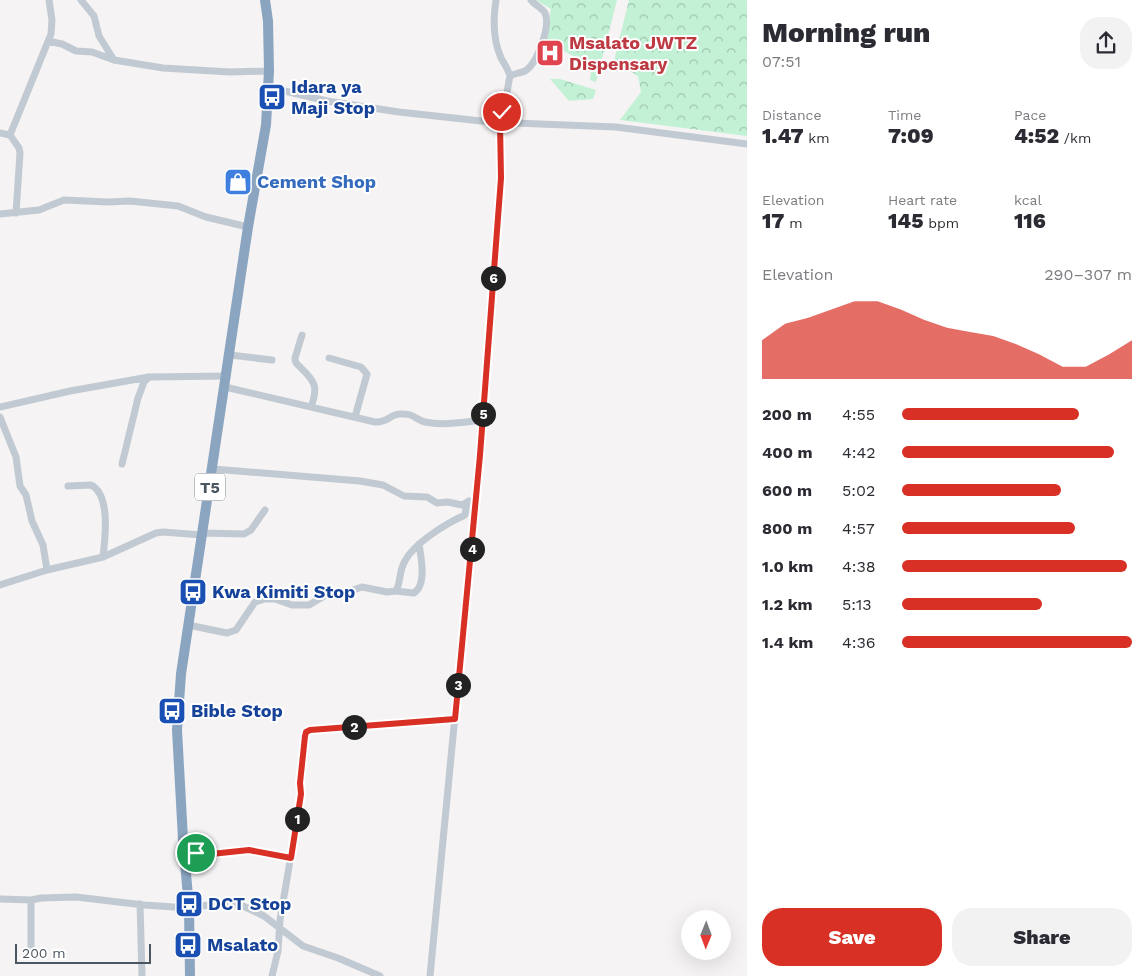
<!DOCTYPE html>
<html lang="en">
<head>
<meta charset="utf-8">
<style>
  body { margin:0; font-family:"Work Sans",sans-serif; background:#f2f2f3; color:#2b2b33; height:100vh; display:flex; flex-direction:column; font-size:19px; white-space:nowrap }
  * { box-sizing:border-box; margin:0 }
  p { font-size:16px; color:#7c7c81 }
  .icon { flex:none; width:28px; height:28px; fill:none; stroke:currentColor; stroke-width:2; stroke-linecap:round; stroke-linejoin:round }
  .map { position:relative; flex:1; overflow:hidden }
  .sheet { display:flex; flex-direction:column; background:#fff; width:400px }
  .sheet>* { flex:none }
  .needle { width:32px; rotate:181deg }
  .fabs { position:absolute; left:681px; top:910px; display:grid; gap:10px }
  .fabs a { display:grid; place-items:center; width:50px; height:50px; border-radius:50%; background:#fff; box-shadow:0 5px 20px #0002; font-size:25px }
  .scale { position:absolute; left:15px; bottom:12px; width:136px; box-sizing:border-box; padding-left:5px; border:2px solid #4a5661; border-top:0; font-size:14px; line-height:18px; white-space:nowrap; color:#4a5661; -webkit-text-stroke:4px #fff; paint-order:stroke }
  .pin { position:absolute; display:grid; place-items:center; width:42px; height:42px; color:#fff; margin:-21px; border:2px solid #fff; border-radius:50%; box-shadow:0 1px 5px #0007 }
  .km { position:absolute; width:25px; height:25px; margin:-12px; border-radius:50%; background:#222; color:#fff; font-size:14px; line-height:25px; text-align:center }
  .round { display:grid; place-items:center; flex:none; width:52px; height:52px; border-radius:20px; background:#f2f2f3 }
  .summary { display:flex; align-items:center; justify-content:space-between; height:85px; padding:0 15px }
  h1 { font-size:28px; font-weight:800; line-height:38px }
  .metrics { display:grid; grid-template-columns:repeat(3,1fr); gap:8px; height:85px; padding:5px 15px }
  .metrics div { display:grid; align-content:center }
  .metrics b { font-size:21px; font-weight:800 }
  .metrics small { font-size:14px; font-weight:400 }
  .metrics p { font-size:14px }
  .chart { height:140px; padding:10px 15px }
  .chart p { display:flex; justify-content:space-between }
  .chart svg { width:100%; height:90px; margin-top:5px; fill:#d93025; opacity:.7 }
  .action { display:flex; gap:10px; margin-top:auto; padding:10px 15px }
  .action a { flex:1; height:58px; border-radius:20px; background:#d93025; color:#fff; font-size:20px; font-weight:800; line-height:58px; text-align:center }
  .action a+a { background:#f2f2f3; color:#2b2b33 }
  ul { padding:0 15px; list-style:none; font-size:16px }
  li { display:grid; grid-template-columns:80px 60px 1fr; align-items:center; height:38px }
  li i { height:12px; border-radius:6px; background:#d93025 }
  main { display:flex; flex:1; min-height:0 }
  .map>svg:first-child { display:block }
</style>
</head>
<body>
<main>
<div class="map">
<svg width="747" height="976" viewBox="0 0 747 976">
  <defs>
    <pattern id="forest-crowns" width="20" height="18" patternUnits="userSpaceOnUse" patternTransform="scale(1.25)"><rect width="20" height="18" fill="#c3f1d5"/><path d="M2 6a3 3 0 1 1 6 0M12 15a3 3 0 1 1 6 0" fill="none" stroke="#a0c6b0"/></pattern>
  </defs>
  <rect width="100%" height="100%" fill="#f5f3f3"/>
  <path fill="url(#forest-crowns)" d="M536 0H617L596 82 590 80 592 65 545 42 551 9Z
    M629 0H747V136L620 120 641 92 638 76 614 61Z
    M550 79H560L596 90 593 99 569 101Z"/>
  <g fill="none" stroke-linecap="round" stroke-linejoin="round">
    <path stroke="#c1cad2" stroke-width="7" d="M81 0 94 16 99 36 114 60
      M496 0C493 19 493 40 501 58 505 65 508 69 510 76
      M48 41 62 44 76 51 92 52 114 60 163 68 230 72 269 71
      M268 87 327 101 399 112 490 122 616 127 747 144
      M491 122C508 115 506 91 510 76 515 73 521 73 525 71 537 64 551 26 545 13 542 8 535 5 531 0
      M0 133 10 135
      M16 213 20 153 19 148 10 135 51 34 52 20 49 0
      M0 214 39 210 64 200 108 202 130 201 178 206 206 217 248 227
      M302 335 295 358C295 363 297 364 301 368 316 382 318 388 311 407
      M230 355 272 360
      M329 358 361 367 367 374 355 417
      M225 387 375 422C388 423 390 414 400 414 414 413 414 419 425 422 443 426 464 422 483 420
      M0 407 70 391 149 377 227 376
      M0 417 16 457 20 486 26 495 32 521 43 545 47 570
      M122 464 138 398 144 382 149 377
      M213 469 360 481 383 485 404 496 427 497 437 503 448 502 462 505 469 501
      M68 486 91 485C111 495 105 539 103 557
      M202 533 244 534 251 530 265 510
      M0 585 47 570 103 557 156 533 163 532 202 535
      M396 591 414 593C427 585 421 557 419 544
      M188 625 227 633 236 630 255 602 265 599H275L292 605H309L326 595 347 592 362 587 387 592 396 591C401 582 399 570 405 561 414 543 447 523 465 515L467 503
      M183 840 199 855 249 850 291 858
      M0 899 31 900 41 898 76 897 144 905 189 908 222 903 243 906 264 916 303 946 338 958 380 976
      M31 900V954
      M140 904 142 976
      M272 976 278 951 280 920 300 802 301 775 306 731 314 729 455 719
      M430 976 480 455 501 178 500 123"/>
    <path stroke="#8ba5c1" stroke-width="10" d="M190 976 189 908 183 839 177 730 181 674 248 227 266 125 269 71 268 21 265 0"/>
  </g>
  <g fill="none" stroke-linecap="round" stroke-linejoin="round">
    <defs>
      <path id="route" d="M196 853 202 855 249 850 291 858 301 794 300 783 305 736 306 732 310 730 455 719 480 455 501 178 500 123 490 122 496 120 502 112"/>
    </defs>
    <use href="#route" stroke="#fff" stroke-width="10"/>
    <use href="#route" stroke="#d93025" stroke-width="6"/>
  </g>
  <defs>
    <symbol id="hospital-square" viewBox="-11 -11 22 22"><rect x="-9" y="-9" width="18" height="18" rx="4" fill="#e0444e" stroke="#fff"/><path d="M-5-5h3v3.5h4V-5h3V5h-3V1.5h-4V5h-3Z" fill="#fff"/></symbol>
    <symbol id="bus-square" viewBox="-11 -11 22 22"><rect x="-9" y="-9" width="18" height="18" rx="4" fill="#1a4fb4" stroke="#fff"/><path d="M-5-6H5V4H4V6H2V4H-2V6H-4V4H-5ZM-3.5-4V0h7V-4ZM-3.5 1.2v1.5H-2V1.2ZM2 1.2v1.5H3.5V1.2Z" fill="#fff"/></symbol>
    <symbol id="shop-square" viewBox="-11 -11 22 22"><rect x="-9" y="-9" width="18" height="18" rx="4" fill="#3f7fe0" stroke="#fff"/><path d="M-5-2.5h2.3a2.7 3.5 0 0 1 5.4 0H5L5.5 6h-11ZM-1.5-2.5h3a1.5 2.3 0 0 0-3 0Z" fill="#fff"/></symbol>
  </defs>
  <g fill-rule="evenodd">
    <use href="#hospital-square" x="534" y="37" width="32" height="32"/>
    <use href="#bus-square" x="256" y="81" width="32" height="32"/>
    <use href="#shop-square" x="222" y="166" width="32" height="32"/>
    <use href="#bus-square" x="177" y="576" width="32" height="32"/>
    <use href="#bus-square" x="156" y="695" width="32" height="32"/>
    <use href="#bus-square" x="173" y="888" width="32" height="32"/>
    <use href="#bus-square" x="172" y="929" width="32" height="32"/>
  </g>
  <g text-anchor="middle" stroke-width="4" stroke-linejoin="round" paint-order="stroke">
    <rect fill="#fff" stroke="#808990" stroke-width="1" x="195" y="473.5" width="30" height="27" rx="4"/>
    <g font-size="16" font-weight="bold" fill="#4a5661">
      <text x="210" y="493">T5</text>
    </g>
    <g font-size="18" font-weight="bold" fill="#be3a42" stroke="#fff" text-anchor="start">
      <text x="569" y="49">Msalato JWTZ<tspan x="569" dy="21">Dispensary</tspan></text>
    </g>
    <g font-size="18" font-weight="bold" fill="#164399" stroke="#fff" text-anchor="start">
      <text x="291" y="93">Idara ya<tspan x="291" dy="21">Maji Stop</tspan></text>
      <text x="212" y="598">Kwa Kimiti Stop</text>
      <text x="191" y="717">Bible Stop</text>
      <text x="208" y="910">DCT Stop</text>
      <text x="207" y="951">Msalato</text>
    </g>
    <g font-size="18" font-weight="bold" fill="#366cbe" stroke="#fff" text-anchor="start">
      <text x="257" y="188">Cement Shop</text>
    </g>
  </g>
</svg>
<div class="fabs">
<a><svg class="needle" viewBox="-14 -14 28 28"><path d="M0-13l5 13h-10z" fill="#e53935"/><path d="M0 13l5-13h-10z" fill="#7c7c81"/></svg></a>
</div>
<div class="scale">200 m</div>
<div class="pin" style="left:196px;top:853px;background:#1e9e55"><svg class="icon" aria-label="arrive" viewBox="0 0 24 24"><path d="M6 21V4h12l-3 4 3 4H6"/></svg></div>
<div class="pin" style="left:502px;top:112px;background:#d93025"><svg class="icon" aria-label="check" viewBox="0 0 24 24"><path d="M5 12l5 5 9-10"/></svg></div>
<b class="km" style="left:297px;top:819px">1</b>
<b class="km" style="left:354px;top:727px">2</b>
<b class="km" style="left:458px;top:685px">3</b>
<b class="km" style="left:472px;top:549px">4</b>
<b class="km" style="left:483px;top:414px">5</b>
<b class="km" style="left:493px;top:278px">6</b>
</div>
<section class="sheet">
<div class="summary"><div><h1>Morning run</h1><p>07:51</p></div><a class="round"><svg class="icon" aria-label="share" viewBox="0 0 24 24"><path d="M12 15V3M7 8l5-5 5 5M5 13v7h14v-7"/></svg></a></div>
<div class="metrics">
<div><p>Distance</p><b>1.47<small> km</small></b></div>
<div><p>Time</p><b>7:09</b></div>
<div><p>Pace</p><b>4:52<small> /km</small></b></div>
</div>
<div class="metrics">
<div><p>Elevation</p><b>17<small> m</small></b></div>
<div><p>Heart rate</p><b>145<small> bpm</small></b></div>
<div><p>kcal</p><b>116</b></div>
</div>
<div class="chart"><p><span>Elevation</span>290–307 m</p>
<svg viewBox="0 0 160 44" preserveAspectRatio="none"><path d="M0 44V25L10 17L20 14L30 10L40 6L50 6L60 10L70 15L80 19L90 21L100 23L110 27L120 32L130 38L140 38L150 32L160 25V44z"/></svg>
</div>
<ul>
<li><b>200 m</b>4:55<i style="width:77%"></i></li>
<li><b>400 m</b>4:42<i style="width:92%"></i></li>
<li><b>600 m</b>5:02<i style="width:69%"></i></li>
<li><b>800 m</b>4:57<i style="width:75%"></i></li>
<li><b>1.0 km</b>4:38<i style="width:98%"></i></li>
<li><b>1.2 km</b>5:13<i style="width:61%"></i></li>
<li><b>1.4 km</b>4:36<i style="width:100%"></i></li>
</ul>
<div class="action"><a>Save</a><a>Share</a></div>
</section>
</main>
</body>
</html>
